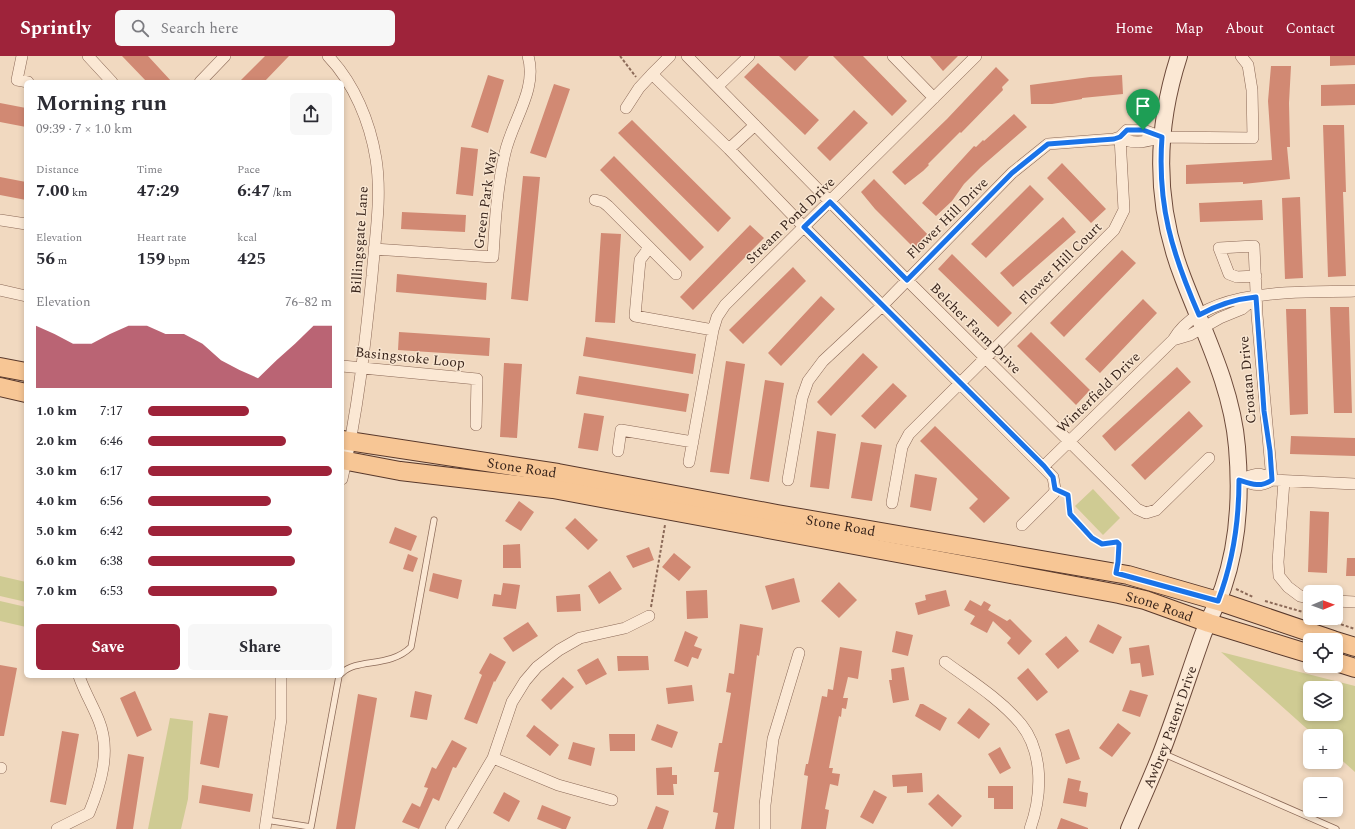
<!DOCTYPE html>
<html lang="en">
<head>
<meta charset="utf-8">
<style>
  body { margin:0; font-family:Spectral,serif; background:#f7f7f7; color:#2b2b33; height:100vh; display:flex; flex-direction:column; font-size:15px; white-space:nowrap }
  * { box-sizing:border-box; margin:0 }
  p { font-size:13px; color:#7c7c81 }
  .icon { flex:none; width:22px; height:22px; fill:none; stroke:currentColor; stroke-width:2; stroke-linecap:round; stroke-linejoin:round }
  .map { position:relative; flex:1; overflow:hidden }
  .side { position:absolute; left:24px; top:24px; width:320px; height:598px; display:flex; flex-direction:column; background:#fff; border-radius:6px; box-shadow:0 2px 6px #0003 }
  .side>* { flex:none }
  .needle { width:26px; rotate:89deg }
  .buttons { position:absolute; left:1303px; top:529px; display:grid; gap:8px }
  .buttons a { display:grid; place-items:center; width:40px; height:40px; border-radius:6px; background:#fff; box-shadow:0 2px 6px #0003; font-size:20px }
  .pin { position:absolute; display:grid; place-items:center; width:34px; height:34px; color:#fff; margin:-41px -17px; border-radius:50% 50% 50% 0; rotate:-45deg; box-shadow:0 0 4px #0007 }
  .pin .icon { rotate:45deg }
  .round { display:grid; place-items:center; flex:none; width:42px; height:42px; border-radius:6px; background:#f7f7f7 }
  .overview { display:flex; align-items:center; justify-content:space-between; height:68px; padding:0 12px }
  h1 { font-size:22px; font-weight:700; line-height:30px }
  .stats { display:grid; grid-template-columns:repeat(3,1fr); gap:6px; height:68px; padding:4px 12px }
  .stats div { display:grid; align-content:center }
  .stats b { font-size:17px; font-weight:700 }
  .stats small { font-size:11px; font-weight:400 }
  .stats p { font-size:11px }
  .chart { height:112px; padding:8px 12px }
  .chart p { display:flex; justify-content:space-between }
  .chart svg { width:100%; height:72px; margin-top:4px; fill:#9e233a; opacity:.7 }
  .cta { display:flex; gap:8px; margin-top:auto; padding:8px 12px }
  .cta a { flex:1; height:46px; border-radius:6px; background:#9e233a; color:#fff; font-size:16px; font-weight:700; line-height:46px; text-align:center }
  .cta a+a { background:#f7f7f7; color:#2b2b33 }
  ul { padding:0 12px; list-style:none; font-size:13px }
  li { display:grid; grid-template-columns:64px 48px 1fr; align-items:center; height:30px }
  li i { height:10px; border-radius:5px; background:#9e233a }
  header { display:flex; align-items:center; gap:24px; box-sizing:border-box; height:56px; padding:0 20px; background:#9e233a; color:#fff }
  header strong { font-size:19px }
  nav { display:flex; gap:22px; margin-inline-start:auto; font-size:14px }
  .search { width:280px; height:36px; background:#f7f7f7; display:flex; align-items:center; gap:10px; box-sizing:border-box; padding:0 14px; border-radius:6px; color:#7c7c81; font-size:15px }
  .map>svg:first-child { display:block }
</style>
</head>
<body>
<header>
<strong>Sprintly</strong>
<div class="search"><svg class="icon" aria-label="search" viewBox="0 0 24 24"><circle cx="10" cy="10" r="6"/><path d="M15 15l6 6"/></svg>Search here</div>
<nav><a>Home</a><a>Map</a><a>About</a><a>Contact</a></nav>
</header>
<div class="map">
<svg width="1355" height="773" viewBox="0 0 1355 773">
  <rect width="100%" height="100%" fill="#f1d9c0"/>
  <path fill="#cfcb93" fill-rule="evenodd" d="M1093 433 1120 462 1103 479 1075 450Z
    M0 520 26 526V546L0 540Z
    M0 545 26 551V571L0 565Z
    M1221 596 1355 630V716L1336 699V680H1315ZM1310 632H1336V658H1310Z
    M170 662 193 665 188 743 181 773H148Z"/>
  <path fill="#d18973" d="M122 0H148L172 26H147Z
    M265 0H289L264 26H239Z
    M779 0H809L795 15Z
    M833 0H863L907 45 892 60Z
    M930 0H958L943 15Z
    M1330 0H1355V9L1330 10Z
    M758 7 819 64 805 79 744 21Z
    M1271 10H1291L1289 47 1290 91H1287L1290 123 1243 128V126L1186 128V109L1272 104 1268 45Z
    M996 11 1009 24 1002 31 1003 34 961 77 960 76 928 108 929 109 923 115 905 129 892 116 947 63Z
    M488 19 504 24 488 77 471 71Z
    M1122 19 1123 38 1082 42V43L1052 48H1031L1030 29 1090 21Z
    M554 28 570 33 546 102 530 97Z
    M1355 28V49L1321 50V29Z
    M0 47 26 52V71L0 66Z
    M854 54 868 67 830 105 817 92Z
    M1014 58 1027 71 981 111 964 128 952 145 936 160 922 147 974 90 976 91 983 84 984 85Z
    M632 64 731 162 718 176 618 77Z
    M1323 69H1344L1346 136H1343L1346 220 1328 221Z
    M461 91 478 93 473 140 456 138Z
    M614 100 704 191 690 205 600 114Z
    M1062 107 1106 153 1091 167 1047 122Z
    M523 120 540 121 528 245 511 243Z
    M0 121 26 126V144L0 139Z
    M874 123 932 183 918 196 875 153 861 136Z
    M1030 129 1044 143 986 202 971 188Z
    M1300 141 1303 222 1285 223 1282 142Z
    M1262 144 1263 164 1200 166 1199 147Z
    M402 156 466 159 465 176 401 173Z
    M1063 161 1076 176 1013 231 1000 217Z
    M750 169 764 182 693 254 680 241Z
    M601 177 621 178 615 267 595 266Z
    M1122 194 1136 207 1064 281 1050 267Z
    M952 198 1012 257 998 271 938 213Z
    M793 211 806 225 743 288 729 274Z
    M397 218 487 227 486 244 396 236Z
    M821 240 835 253 781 310 768 297Z
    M1143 243 1157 257 1100 317 1085 303Z
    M1330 251H1349L1352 357H1334Z
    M1286 253H1306L1308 358 1290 359Z
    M399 276 490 282 489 300 398 294Z
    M1031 276 1090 334 1076 349 1017 290Z
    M586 281 696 298 693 318 583 300Z
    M863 297 878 311 831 360 817 346Z
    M726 305 745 308 729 418 710 416Z
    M504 307 522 308 517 382 500 381Z
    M1177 311 1191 326 1115 395 1102 380Z
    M579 320 689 338 686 356 576 338Z
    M765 324 784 327 769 426 750 423Z
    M893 327 907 340 875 373 861 360Z
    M1189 355 1203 370 1145 424 1131 409Z
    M584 357 604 360 598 395 578 392Z
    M935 370 1010 442 984 467 969 452 978 443 920 385Z
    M817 375 836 378 829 433 810 431Z
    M1291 380 1355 382V400L1290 398Z
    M861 386 882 389 872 445 851 442Z
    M915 418 937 422 931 455 910 451Z
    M519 445 534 456 521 475 505 465Z
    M1310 455 1329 456 1327 517 1308 516Z
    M575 462 598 484 588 494 565 472Z
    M395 471 417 480 411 495 389 487Z
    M520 488 521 512H503V489Z
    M649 491 654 504 633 512 626 500Z
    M674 497 691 511 679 525 662 511Z
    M408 498 418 502 413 516 403 513Z
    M1347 502H1355V520H1346Z
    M610 515 622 533 599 548 588 530Z
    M433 517 462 524 458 543 429 535Z
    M794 522 800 546 772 554 765 530Z
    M839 526 857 544 839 562 821 545Z
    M503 527 520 529 516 553 492 550 494 538 501 539Z
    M707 534 708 562 687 563 686 535Z
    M946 534 950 550 918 559 915 547 926 544 925 539Z
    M580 538 581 555 557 556 556 540Z
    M970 544 981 550 984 545 991 549 988 554 1007 565 1010 563 1032 585 1019 599 1007 587 1011 582 993 565 987 577 970 568 975 560 964 554Z
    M528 566 538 580 513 596 503 582Z
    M740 568 763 572 759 600 757 599 734 773H715L718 757 713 756 719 716H714L719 687H722L731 637 726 636 729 617 734 618Z
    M1098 568 1122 581 1113 598 1089 586Z
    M685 575 698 581 694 590 702 593 698 603 692 601 688 611 674 605Z
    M896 575 913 579 908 600 892 596Z
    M1066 580 1079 595 1058 613 1045 598Z
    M1149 589 1154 619 1142 621 1140 607 1131 608 1129 592Z
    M840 591 862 595 858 623 848 621 843 642H848L846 653 842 652 841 661 839 660 829 712H833L832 717 840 718 838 730 830 728 825 753 829 754 826 773H801L808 720 804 719 806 708H808L822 640 827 641 828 633 833 634Z
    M490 597 506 606 495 626 494 625 477 668 464 663 482 619 479 617Z
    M617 600H648L649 614 618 615Z
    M598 602 607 618 586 629 577 614Z
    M0 609 17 612 4 680H0Z
    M904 611 909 644 893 647 889 624H892L891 613Z
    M1028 612 1048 636 1037 645 1017 622Z
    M563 621 574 631 551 654 541 644Z
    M692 629 694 645 668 648 666 632Z
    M1130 634 1148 639 1140 661 1122 655Z
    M135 635 152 674 137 681 120 642Z
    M415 635 432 639 427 664 410 661Z
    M358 638 377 642 355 773H336Z
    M920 648H923L947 662 940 675 915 660Z
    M969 652 990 668 979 683 957 667Z
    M209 657 228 660 219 712 200 708Z
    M1118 667 1131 677 1112 701 1099 692Z
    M657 668 678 676 672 692 651 684Z
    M534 669 559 689 550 700 526 680Z
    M1069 673 1080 703 1066 708 1055 678Z
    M62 675 79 678 66 749 50 746Z
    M609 678H635V695H610Z
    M452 684 467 692 456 712 453 711 439 745 433 742 419 773 402 766 412 747 420 751 428 732 424 731 432 711 436 713Z
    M573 686 595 692 591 710 568 703Z
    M1000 691 1011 712 1000 718 988 698Z
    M128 698 144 701 133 773H116Z
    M672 711V719H677V728H673L674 739H657L656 712Z
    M922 717 923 736 907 737V730L893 731 892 719Z
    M1068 722 1081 725 1079 735 1088 737 1086 751 1063 747Z
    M202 729 253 738 250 756 199 747Z
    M988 730H1013V753H994V742H988Z
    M874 734 887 741 873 768 860 761Z
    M504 736 520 745 509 766 493 757Z
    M938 738 962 760 952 771 928 748Z
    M542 749 571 761 566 773H562L537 763Z
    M656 750 669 755 663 773H647Z
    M1061 762 1088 772V773H1057Z"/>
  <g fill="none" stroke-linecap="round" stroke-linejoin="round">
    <defs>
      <path id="lane" d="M342 617C357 602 390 612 411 591L434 464
        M1162 697 1336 773
        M266 764 311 771 339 620"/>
      <path id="street" d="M22 0 17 24 28 26
        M88 0 112 26
        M328 0C354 27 370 66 376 103 382 141 375 182 372 220 365 288 358 356 342 423
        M670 0 652 18 729 93 804 171 1053 421 1055 433 1054 437 1022 469
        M687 0 907 224 1137 453 1146 457 1156 454 1209 402
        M893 0 934 42
        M200 26 225 0
        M718 30 749 0
        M626 52 639 32 652 18
        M1120 81C1134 90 1147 85 1162 81
        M729 93 755 69
        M595 144 603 146 608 150 676 218
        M0 164 26 168
        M649 192 640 204 635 260 713 274
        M374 193 493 201C495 166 497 131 505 97 512 65 538 33 528 0
        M1256 220 1237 221 1229 218 1219 192 1254 190 1257 259 1272 424
        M0 234 26 240
        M1173 284 1190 279 1220 262 1242 253 1256 241
        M342 310 477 323 476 369
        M618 395 621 374 693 386
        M689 406 713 274 717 261 725 249 976 0
        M1044 410 1173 284C1205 230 1300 237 1355 235
        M788 424 802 342 808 325 823 305 882 250 1012 117 1048 88 1114 83 1120 81 1127 74H1143L1162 81 1253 82 1252 34 1248 9 1241 0
        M1239 424C1251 428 1260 432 1272 424L1355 428
        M1239 424C1253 419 1259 414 1272 424
        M1284 425 1278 506 1279 520 1288 531 1300 540 1310 542
        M892 447 902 391 909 378 1114 174 1124 154 1120 81
        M1336 545 1355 546
        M945 606C971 625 1000 643 1021 668 1044 697 1042 740 1030 773
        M493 702 558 729 612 744
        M0 712H1
        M57 773 89 757C101 728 111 695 99 665 93 650 84 635 79 620
        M265 773 281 663V620
        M451 773 493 702 512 646 525 625 537 611 559 594 580 582 625 572 649 560
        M765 773V749L773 683 799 597"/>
      <g id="secondary">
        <path id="s1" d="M1129 773C1140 747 1152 721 1162 695 1176 658 1188 621 1201 584 1207 566 1217 549 1223 532 1239 486 1241 438 1237 391 1232 331 1204 277 1183 222 1154 148 1155 74 1179 0"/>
      </g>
      <g id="primary">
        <path d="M0 311 26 316"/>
        <path d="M0 331 26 337"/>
        <path id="s2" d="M342 384 558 417 777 458 1128 519 1218 545 1333 584"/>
        <path id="s3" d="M342 404 400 415 553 433 1119 538 1145 544 1209 567 1310 598"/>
        <path d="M1336 585 1355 591"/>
        <path d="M1336 606 1355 612"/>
      </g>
    </defs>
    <use href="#lane" stroke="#8b6957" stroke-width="7"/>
    <use href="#street" stroke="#8b6957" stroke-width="12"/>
    <use href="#secondary" stroke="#6d4a3a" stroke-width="18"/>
    <use href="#primary" stroke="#58382b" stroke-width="20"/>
    <path stroke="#8b6957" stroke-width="2" stroke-dasharray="3 2" stroke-linecap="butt" d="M620 0 636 21
      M1066 437 1068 439 1070 458 1092 482 1102 488 1117 486 1119 488V503
      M1236 533 1253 541
      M1265 545 1310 558
      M651 551 665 469
      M1322 562 1355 573"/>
    <use href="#lane" stroke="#fbe8d4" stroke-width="5.5"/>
    <use href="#street" stroke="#fbe8d4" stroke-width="11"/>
    <use href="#secondary" stroke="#fbe8d4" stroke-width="16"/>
    <use href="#primary" stroke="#f7c695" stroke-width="18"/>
  </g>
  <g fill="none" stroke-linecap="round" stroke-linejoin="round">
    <defs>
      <path id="route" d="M1127 74H1143L1162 81C1157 149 1172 197 1199 259 1217 249 1235 243 1256 241L1264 355 1270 395 1272 424C1260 432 1251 428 1239 424 1239 466 1233 506 1218 545L1116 517 1118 506 1119 488 1117 486 1102 488 1092 482 1070 458 1068 439 1055 433 1053 421 1044 410 804 171 830 146 907 224 1012 117 1048 88 1114 83 1120 81Z"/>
    </defs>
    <use href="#route" stroke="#fff" stroke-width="8"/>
    <use href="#route" stroke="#1a73e8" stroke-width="5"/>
  </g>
  <g text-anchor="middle" stroke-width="3" stroke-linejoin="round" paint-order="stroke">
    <g font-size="14" fill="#39251c" stroke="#f8e5d0">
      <text transform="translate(485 143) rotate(-82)" y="5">Green Park Way</text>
      <text transform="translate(947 162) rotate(-45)" y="5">Flower Hill Drive</text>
      <text transform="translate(790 164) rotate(-44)" y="5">Stream Pond Drive</text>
      <text transform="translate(359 184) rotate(-86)" y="5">Billingsgate Lane</text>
      <text transform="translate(1060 207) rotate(-45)" y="5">Flower Hill Court</text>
      <text transform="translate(976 272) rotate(45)" y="5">Belcher Farm Drive</text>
      <text transform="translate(410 301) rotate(6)" y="5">Basingstoke Loop</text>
      <text transform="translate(1247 324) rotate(-95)" y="5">Croatan Drive</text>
      <text transform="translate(1098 336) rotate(-44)" y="5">Winterfield Drive</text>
      <text dy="5" stroke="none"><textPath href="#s2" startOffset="182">Stone Road</textPath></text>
      <text dy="5" stroke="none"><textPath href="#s2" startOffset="506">Stone Road</textPath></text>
      <text dy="5" stroke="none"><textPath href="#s3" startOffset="831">Stone Road</textPath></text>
      <text dy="5" stroke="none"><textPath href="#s1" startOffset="110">Awbrey Patent Drive</textPath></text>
    </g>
  </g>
</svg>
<div class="buttons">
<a><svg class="needle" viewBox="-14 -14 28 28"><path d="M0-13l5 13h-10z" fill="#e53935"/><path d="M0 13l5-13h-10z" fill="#7c7c81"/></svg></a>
<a><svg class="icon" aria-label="locate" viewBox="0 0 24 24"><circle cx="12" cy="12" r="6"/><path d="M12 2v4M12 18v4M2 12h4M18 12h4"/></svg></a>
<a><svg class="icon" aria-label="layers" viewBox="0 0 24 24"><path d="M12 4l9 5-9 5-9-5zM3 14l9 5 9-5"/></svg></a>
<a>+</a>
<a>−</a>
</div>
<div class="pin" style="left:1143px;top:74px;background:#1e9e55"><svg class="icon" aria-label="arrive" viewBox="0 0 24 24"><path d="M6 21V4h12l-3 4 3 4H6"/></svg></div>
<section class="side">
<div class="overview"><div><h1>Morning run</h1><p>09:39 · 7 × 1.0 km</p></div><a class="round"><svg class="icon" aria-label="share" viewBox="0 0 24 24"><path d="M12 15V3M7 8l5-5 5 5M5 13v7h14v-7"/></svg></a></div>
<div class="stats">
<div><p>Distance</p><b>7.00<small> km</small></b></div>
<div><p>Time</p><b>47:29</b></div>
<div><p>Pace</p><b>6:47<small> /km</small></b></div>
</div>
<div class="stats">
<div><p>Elevation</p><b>56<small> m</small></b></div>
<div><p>Heart rate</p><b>159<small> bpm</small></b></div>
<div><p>kcal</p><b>425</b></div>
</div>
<div class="chart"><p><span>Elevation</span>76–82 m</p>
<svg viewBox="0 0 160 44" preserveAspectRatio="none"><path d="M0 44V6L10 11L20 17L30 17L40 11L50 6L60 6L70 11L80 11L90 17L100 27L110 33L120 38L130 27L140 17L150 6L160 6V44z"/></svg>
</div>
<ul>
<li><b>1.0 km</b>7:17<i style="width:55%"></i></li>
<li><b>2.0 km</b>6:46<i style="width:75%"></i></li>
<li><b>3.0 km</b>6:17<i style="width:100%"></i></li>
<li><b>4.0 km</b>6:56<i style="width:67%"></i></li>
<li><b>5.0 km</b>6:42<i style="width:78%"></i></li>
<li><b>6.0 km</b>6:38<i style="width:80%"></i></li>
<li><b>7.0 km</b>6:53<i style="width:70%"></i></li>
</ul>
<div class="cta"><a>Save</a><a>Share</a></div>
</section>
</div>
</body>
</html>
